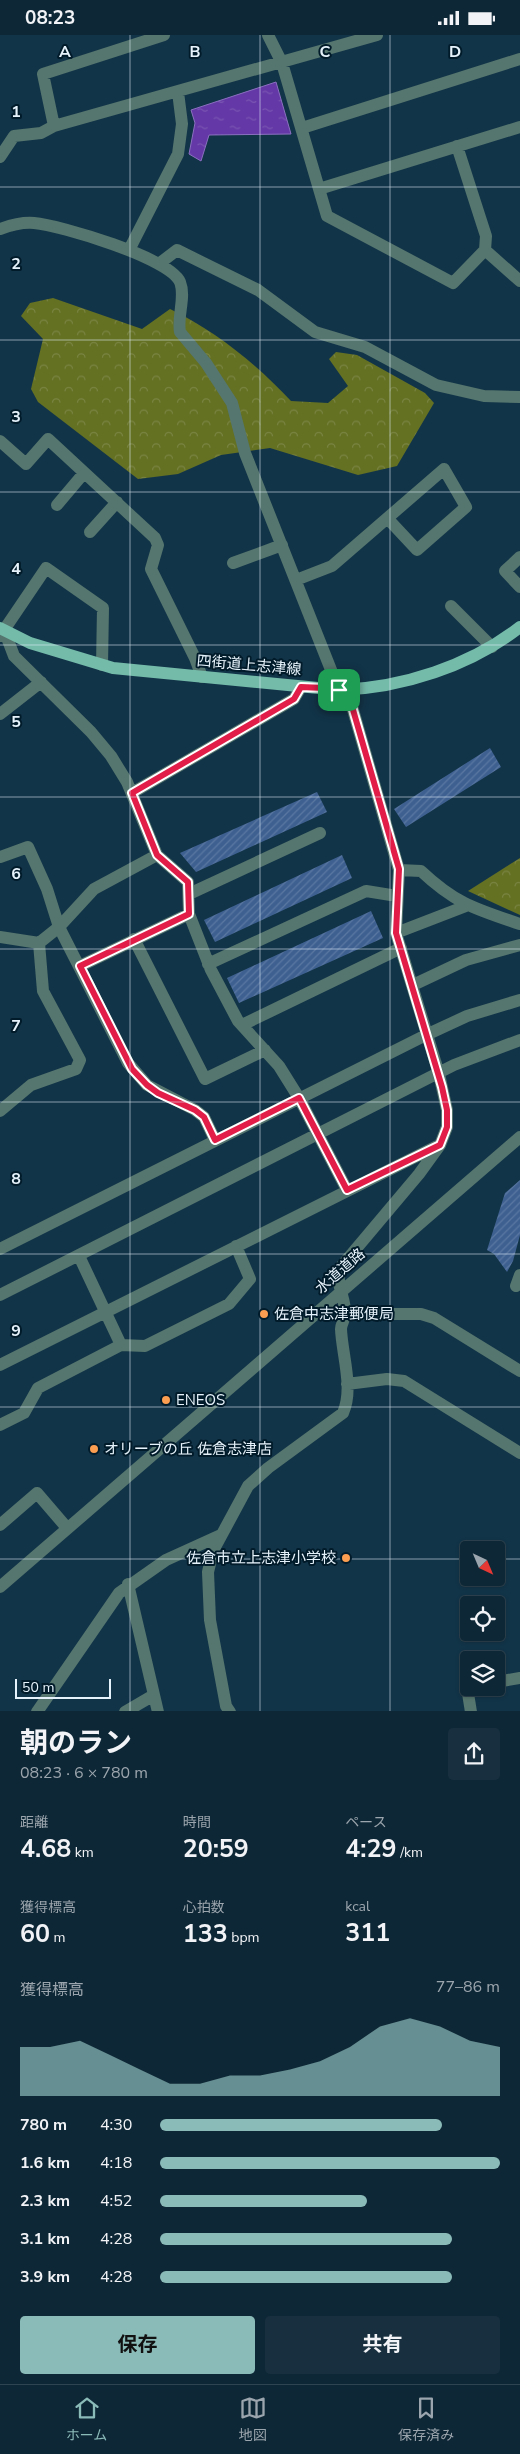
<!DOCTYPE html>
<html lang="ja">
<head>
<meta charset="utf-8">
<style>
  body { margin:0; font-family:"Nunito Sans","Noto Sans JP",sans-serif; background:#172f3e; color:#f1f3f6; height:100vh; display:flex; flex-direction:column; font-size:19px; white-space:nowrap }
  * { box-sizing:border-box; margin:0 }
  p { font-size:16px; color:#9ba5ad }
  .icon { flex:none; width:28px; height:28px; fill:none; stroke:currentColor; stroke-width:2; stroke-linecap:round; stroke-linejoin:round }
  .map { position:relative; height:1676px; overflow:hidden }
  .sheet { display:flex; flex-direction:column; background:#0e2736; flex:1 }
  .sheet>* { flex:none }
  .needle { width:32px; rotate:136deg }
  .tools { position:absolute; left:460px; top:1506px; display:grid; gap:10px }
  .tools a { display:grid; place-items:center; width:45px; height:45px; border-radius:5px; background:#0e2736; box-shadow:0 1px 4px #0004,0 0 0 1px #2e4451; font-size:25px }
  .scale { position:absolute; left:15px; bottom:12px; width:96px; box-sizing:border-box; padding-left:5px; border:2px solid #e6f2fb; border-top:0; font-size:14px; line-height:18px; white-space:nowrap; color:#e6f2fb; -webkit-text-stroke:4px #011b2a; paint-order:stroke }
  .pin { position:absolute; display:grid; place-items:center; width:42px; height:42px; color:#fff; margin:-21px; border-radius:10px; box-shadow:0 2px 8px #0006 }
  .round { display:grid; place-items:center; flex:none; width:52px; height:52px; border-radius:5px; background:#172f3e }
  .summary { display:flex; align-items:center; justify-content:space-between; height:85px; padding:0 20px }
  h1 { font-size:28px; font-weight:700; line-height:38px }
  .figures { display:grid; grid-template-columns:repeat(3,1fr); gap:8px; height:85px; padding:5px 20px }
  .figures div { display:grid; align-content:center }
  .figures b { font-size:25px; font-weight:700 }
  .figures small { font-size:14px; font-weight:400 }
  .figures p { font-size:14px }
  .chart { height:140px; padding:10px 20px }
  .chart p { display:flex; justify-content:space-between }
  .chart svg { width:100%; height:90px; margin-top:5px; fill:#8bbbb9; opacity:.7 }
  .primary-button { display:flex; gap:10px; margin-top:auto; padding:10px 20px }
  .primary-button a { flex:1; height:58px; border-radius:5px; background:#8bbbb9; color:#111; font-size:20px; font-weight:700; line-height:58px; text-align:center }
  .primary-button a+a { background:#172f3e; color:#f1f3f6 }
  ul { padding:0 20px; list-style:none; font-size:16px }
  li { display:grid; grid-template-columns:80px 60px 1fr; align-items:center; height:38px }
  li i { height:12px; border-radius:6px; background:#8bbbb9 }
  .status { display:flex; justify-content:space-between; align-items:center; height:35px; padding:0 25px; background:#0e2736; direction:ltr }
  .status svg { height:14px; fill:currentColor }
  .tabs { display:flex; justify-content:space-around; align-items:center; height:70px; border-top:1px solid #2e4451; background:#0e2736; font-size:14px; color:#9ba5ad }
  .tabs a { display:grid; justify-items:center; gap:2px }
  .tabs .selected { color:#8bbbb9 }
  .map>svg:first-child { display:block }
</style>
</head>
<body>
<div class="status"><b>08:23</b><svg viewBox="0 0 49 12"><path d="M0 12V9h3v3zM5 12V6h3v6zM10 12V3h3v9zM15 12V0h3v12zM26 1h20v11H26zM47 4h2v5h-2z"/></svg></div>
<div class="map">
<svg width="520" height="1677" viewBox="0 0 520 1677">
  <defs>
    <pattern id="forest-crowns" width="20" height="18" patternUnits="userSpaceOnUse" patternTransform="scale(1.25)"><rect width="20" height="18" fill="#647022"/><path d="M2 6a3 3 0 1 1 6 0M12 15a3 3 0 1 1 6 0" fill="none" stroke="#7a8543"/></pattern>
    <pattern id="water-ripples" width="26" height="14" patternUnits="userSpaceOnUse" patternTransform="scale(1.25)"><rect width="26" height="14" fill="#6438a6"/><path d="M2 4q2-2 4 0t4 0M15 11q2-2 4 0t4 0" fill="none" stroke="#7a55b3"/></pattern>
    <pattern id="building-hatch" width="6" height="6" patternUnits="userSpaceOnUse" patternTransform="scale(1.25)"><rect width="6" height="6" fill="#3e6091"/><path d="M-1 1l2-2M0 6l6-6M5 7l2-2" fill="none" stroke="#5a77a1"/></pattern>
  </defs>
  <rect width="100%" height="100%" fill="#123448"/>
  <path fill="url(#forest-crowns)" d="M53 263 142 294 170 274C216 296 256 329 291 366L328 368 348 351 329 324 336 317 357 320 425 358 434 368 397 431 358 440 270 413 221 420 178 439 138 444 38 367 31 354 43 304 21 281 30 268Z
    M520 823V880L468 856Z"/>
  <path fill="url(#water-ripples)" stroke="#8b70c0" d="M276 47 291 99 209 100 201 126 189 119 195 88 191 75Z"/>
  <path fill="url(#building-hatch)" d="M490 713 501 732 406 792 394 774Z
    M317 757 327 777 196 837 180 818Z
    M342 820 352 843 215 907 204 885Z
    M371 876 383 903 239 968 227 943Z
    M520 1145V1200L513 1226 507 1237 494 1219 487 1215 505 1158Z"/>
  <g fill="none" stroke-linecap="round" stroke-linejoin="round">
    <path stroke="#55766e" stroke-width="12" d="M268 0 282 28 327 181 453 248 485 215
      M54 91 43 39 164 0
      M302 93 520 24
      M457 111 486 201 485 215 520 246
      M0 122 14 101 41 98 54 91 377 0
      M319 154 520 92
      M0 194C11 190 22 187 34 188 60 190 170 223 180 247 186 262 177 281 180 297L206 328 232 368 245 418 339 655
      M129 215 178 119 182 89 178 57
      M160 228 177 215 258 255 315 297 365 312 436 350 484 361 520 362
      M0 406 26 429 48 404 155 503 158 510 151 534 195 623 202 642
      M57 470 84 438
      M90 497 117 467
      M520 522 505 536 520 552
      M233 528 282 510
      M296 545 332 531 444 434 466 472 417 515 388 484
      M451 571 492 612
      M4 595 14 621 91 697 111 721 127 747 157 820 188 847 189 879 211 935 238 986 279 1031 299 1063 347 1155
      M0 601 46 533 103 573 102 630
      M0 679 41 647
      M132 758 294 664 301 652
      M0 822 28 812 47 854 59 892 128 1028 147 1050 195 1075 204 1082 215 1105
      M399 835 421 836C456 869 476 874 520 889
      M189 859 320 798
      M396 898 466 871
      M0 902 39 908
      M134 904 205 1044 265 1015
      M208 929 366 856 397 861
      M80 931 189 879
      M413 950 466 925 520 910
      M242 990 401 913
      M0 1076 31 1050 76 1034 80 1025 43 956 39 908 59 892 94 854 157 820
      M0 1214 426 1000 467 981 520 965
      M79 1221 121 1310
      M516 1251 520 1240
      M0 1260 454 1030 520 1005
      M345 1279H421L434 1283 520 1336
      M0 1330 437 1111
      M347 1349 387 1344 404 1346 520 1418
      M0 1390 24 1378 38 1353 121 1310 145 1311 229 1269 250 1244 236 1211
      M0 1490 37 1458 67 1493
      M128 1549 158 1677
      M0 1552 520 1102
      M496 1647 520 1643
      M469 1652H467L471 1677
      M37 1677 119 1558 166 1525 221 1500
      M125 1677 154 1660
      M230 1677 226 1671 210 1585 208 1537 213 1516 248 1451 268 1433 343 1378C354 1353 342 1320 341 1294 341 1289 345 1284 345 1279 346 1264 336 1251 339 1234L419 1139 440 1110 447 1092V1075L439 1039 396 898 399 835 347 654"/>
    <path stroke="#74bbaa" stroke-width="12" d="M0 593 30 608 113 633 339 655C402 653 470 631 520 592"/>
  </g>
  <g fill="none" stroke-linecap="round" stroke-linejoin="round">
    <defs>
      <path id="route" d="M301 652 347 654 399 834 396 898 442 1052 447 1075V1092L440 1110 347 1155 299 1063 215 1105 204 1082 195 1075 158 1058 147 1050 132 1034 80 931 189 879 188 847 157 820 132 758 294 664Z"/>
    </defs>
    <use href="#route" stroke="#fff" stroke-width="10"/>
    <use href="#route" stroke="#e11d48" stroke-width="6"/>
  </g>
  <path fill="none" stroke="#e6f2fb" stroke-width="1" stroke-opacity="0.55" d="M130 0V1677M260 0V1677M390 0V1677M0 152H520M0 305H520M0 457H520M0 610H520M0 762H520M0 914H520M0 1067H520M0 1219H520M0 1372H520M0 1524H469M496 1524H520"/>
  <g fill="#fb9e51" stroke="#011b2a" stroke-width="2">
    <circle cx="264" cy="1279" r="5"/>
    <circle cx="166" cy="1365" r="5"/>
    <circle cx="94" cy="1414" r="5"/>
    <circle cx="346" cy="1523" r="5"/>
  </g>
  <g text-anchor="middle" stroke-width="4" stroke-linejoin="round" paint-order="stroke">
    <g font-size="15" fill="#e6f2fb" stroke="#011b2a">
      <text transform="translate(249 630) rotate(5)" y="5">四街道上志津線</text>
      <text transform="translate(340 1236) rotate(-41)" y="5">水道道路</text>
    </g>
    <g font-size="15" fill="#e6f2fb" stroke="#011b2a" text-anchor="start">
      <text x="274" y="1284">佐倉中志津郵便局</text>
      <text x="176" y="1370">ENEOS</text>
      <text x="104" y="1419">オリーブの丘 佐倉志津店</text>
      <text x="336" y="1528" text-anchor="end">佐倉市立上志津小学校</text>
    </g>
  </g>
  <g font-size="16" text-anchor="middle" font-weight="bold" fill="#e6f2fb" stroke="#011b2a" stroke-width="4" stroke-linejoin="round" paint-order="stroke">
    <text x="65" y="22">A</text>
    <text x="195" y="22">B</text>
    <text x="325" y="22">C</text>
    <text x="455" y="22">D</text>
    <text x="16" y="82">1</text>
    <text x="16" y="234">2</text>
    <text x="16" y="387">3</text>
    <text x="16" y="539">4</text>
    <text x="16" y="692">5</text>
    <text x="16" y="844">6</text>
    <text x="16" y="996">7</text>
    <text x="16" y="1149">8</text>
    <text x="16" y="1301">9</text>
  </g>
</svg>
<div class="tools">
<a><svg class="needle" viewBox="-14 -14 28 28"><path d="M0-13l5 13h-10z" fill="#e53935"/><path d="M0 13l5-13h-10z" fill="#9ba5ad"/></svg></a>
<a><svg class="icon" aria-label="locate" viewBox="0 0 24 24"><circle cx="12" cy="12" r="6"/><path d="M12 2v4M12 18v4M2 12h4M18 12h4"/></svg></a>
<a><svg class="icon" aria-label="layers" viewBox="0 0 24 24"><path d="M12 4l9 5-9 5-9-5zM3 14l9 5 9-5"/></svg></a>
</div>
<div class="scale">50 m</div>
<div class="pin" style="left:339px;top:655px;background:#1e9e55"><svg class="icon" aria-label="arrive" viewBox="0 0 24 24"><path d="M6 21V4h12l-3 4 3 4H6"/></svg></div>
</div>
<section class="sheet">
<div class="summary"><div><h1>朝のラン</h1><p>08:23 · 6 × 780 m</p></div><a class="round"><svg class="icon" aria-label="share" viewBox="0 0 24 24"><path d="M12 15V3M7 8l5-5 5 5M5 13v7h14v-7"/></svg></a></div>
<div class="figures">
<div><p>距離</p><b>4.68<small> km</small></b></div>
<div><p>時間</p><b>20:59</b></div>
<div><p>ペース</p><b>4:29<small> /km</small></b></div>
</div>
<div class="figures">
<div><p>獲得標高</p><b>60<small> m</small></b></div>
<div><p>心拍数</p><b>133<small> bpm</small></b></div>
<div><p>kcal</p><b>311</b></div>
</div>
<div class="chart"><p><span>獲得標高</span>77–86 m</p>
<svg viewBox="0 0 160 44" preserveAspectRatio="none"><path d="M0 44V20L10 20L20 17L30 24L40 31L50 38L60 38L70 34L80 34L90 31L100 27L110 20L120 10L130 6L140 10L150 17L160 20V44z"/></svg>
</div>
<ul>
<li><b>780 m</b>4:30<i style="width:83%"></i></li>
<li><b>1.6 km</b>4:18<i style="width:100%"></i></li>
<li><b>2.3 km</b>4:52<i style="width:61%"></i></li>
<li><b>3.1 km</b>4:28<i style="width:86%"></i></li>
<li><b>3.9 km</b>4:28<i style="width:86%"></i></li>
</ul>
<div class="primary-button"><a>保存</a><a>共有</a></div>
</section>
<nav class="tabs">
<a class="selected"><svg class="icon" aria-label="home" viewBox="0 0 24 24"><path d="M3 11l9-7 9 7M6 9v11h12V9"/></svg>ホーム</a>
<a><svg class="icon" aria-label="map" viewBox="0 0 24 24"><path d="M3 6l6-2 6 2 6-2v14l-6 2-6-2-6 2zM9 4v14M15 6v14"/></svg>地図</a>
<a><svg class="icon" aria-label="saved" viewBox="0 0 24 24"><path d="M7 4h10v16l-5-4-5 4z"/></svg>保存済み</a>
</nav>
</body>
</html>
